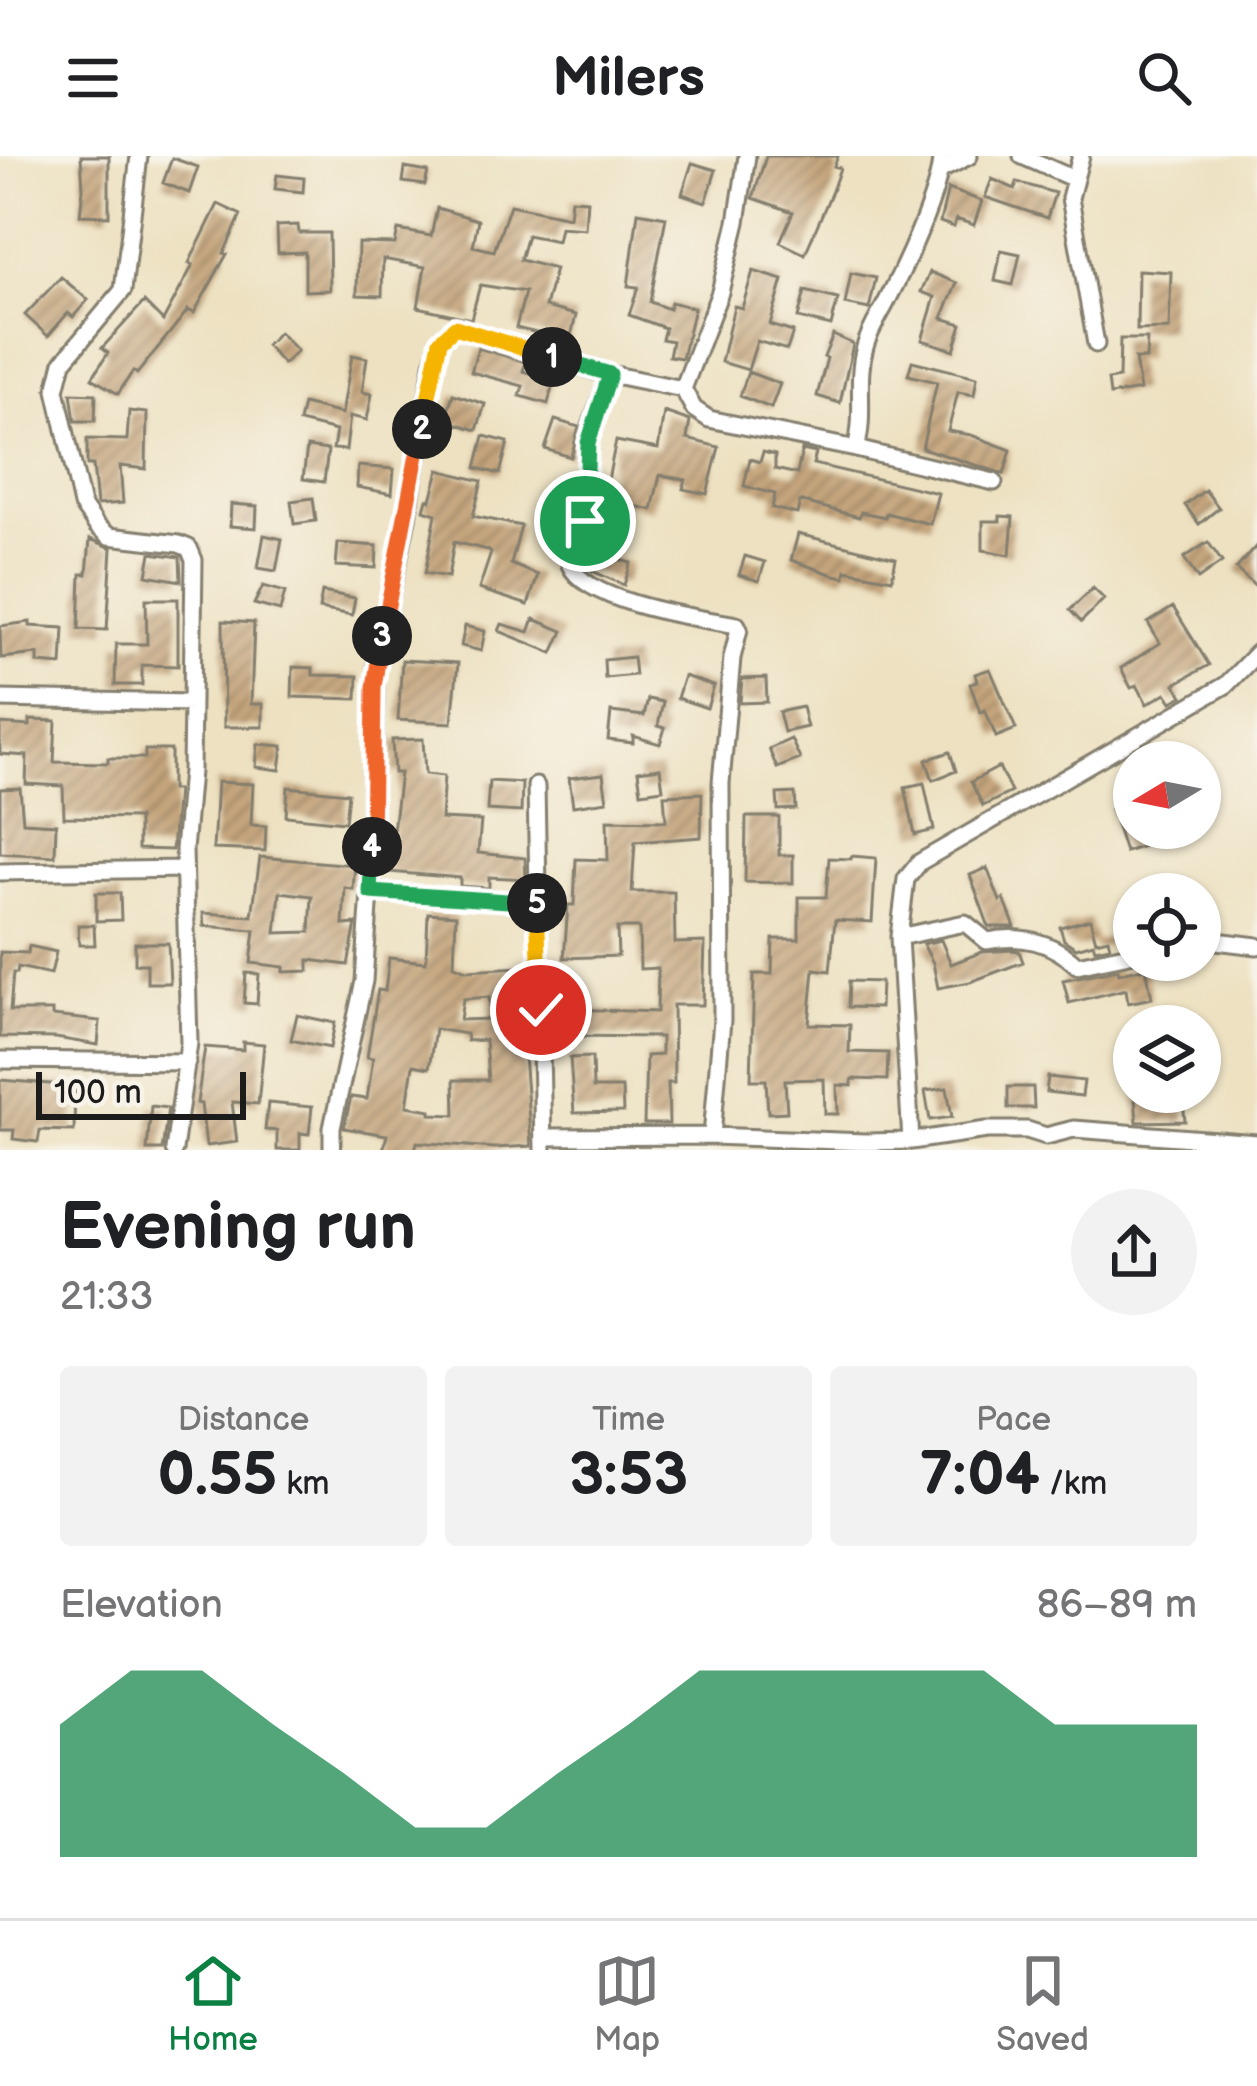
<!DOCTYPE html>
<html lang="en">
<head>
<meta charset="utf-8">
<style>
  body { margin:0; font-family:"Balsamiq Sans",sans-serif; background:#f2f2f2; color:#202124; height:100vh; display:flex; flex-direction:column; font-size:45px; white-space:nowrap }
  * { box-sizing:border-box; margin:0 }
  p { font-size:39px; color:#757577 }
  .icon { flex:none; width:66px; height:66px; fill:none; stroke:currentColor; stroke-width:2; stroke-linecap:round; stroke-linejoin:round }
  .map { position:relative; height:994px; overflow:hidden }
  .drawer { display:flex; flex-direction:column; background:#fff; flex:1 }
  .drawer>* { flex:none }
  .needle { width:78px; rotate:260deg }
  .tools { position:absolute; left:1113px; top:585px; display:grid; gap:24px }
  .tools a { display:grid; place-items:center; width:108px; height:108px; border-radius:50%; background:#fff; box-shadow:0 3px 9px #0004; font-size:60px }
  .scale { position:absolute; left:36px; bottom:30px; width:210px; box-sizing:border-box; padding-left:12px; border:6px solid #1c1c1c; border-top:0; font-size:33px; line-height:42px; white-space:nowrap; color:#1c1c1c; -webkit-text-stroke:9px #f7f3e8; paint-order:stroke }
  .pin { position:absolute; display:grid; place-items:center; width:102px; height:102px; color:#fff; margin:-51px; border:6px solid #fff; border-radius:50%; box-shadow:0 3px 12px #0007 }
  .km { position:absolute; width:60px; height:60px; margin:-30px; border-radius:50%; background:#222; color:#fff; font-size:33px; line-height:60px; text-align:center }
  .round { display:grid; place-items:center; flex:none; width:126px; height:126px; border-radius:63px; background:#f2f2f2 }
  .headline { display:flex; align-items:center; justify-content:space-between; height:204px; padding:0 60px }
  h1 { font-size:66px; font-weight:700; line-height:90px }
  .metrics { display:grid; grid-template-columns:repeat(3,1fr); gap:18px; height:204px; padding:12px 60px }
  .metrics div { display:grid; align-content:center; border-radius:12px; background:#f2f2f2; text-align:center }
  .metrics b { font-size:60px; font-weight:700 }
  .metrics small { font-size:33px; font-weight:400 }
  .metrics p { font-size:33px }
  .chart { height:336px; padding:24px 60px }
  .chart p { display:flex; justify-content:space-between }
  .chart svg { width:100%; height:216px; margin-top:12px; fill:#0b8043; opacity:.7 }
  header { display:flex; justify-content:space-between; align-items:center; height:156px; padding:0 60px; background:#fff; font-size:54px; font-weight:700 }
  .menu { display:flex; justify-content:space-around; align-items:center; height:168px; border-top:3px solid #e0e0e0; background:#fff; font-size:33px; color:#757577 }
  .menu a { display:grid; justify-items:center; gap:6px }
  .menu .on { color:#0b8043 }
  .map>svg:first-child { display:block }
</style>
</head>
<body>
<header><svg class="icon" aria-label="menu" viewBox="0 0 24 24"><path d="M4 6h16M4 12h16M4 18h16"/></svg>Milers<svg class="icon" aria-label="search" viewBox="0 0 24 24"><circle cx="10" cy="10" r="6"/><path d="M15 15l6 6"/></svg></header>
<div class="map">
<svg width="1257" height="994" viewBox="0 0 1257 994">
  <defs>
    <pattern id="building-hatch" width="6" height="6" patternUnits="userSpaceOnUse" patternTransform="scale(3)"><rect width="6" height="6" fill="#c5a57d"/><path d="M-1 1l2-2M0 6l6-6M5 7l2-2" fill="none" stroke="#9f8666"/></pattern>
  </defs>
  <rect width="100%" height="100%" fill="#f7f3e8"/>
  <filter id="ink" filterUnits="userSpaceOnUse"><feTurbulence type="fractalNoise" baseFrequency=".00833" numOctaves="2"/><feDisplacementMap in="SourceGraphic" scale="24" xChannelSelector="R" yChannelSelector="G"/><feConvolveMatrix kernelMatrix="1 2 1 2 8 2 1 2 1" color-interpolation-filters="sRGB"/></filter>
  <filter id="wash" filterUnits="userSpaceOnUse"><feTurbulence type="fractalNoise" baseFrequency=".004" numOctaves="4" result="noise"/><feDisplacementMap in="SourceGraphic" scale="48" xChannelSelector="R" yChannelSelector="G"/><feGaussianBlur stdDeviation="2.7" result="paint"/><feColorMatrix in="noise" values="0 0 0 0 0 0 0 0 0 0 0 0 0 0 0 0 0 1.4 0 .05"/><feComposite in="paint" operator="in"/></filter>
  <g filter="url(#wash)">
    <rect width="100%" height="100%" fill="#ede1c1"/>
    <g id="blocks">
      <path fill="url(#building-hatch)" fill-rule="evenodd" d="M81 0H109V60L80 59 83 33Z
        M766 0H838L834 10 840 12 832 35 805 98 780 86 793 56 753 42Z
        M172 2 198 11 189 37 163 27Z
        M692 7 716 14 706 46 682 38Z
        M405 12 428 16 425 29 403 26Z
        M277 19 304 22 303 36 275 33Z
        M992 23 1015 33 1017 26 1055 37 1047 62 985 41Z
        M948 33 982 45 974 69 956 63 954 71 940 66Z
        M571 43 587 44 585 73 560 71 557 85 527 79 520 104 555 113 545 151 576 159 570 185 516 172 525 136 480 129 471 163 418 151 425 111 383 103 382 140 357 139 358 87 395 88 398 74 431 80 437 52 478 64 473 90 494 95 510 49 569 61Z
        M218 48 241 59 224 97 227 98 194 157 188 154 137 218 133 215 118 238 92 222 108 197 102 192 144 146 163 165 193 109 189 107Z
        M638 56 666 61 650 146 669 153 671 146 694 152 682 202 669 200 672 185 662 183 665 172 629 159 638 131 628 130Z
        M298 69 299 77H329L330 134 305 135V96L278 97 277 70Z
        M1001 94 1020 98 1013 129 995 125Z
        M1138 114 1171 116 1169 173 1137 174Z
        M753 115 783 124 770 169 793 176 787 194 757 185 748 214 721 206 734 150 742 152Z
        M930 116 957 127 942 162 962 168 954 194 922 184 935 141 921 136Z
        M851 117 876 122 869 153 845 148Z
        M61 121 88 144 73 161 68 157 48 180 25 159Z
        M805 135 838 143 831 170 798 162Z
        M279 176 297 195 283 208 266 189Z
        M833 179 853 188 840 247 817 240 827 202 824 201Z
        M1120 183H1147L1146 203H1135L1140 234 1110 239 1108 224 1119 222Z
        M478 192 526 206 523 215 554 224 548 248 520 240 523 230 471 216Z
        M352 199 367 202 362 236 372 238 367 264 350 260 346 294 333 293 336 275 299 266 303 248 342 258Z
        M912 205 977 221 974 239 958 236 948 275 971 279 1011 294 1004 318 922 292 937 226 908 219Z
        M748 216 780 228 771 252 740 240Z
        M71 237 96 238 95 265H75Z
        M453 238 485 248 477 274 445 264Z
        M129 255 147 257 146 313 120 310 123 347 97 349 93 309H87V283L127 284Z
        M664 256 690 265 687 283 719 291 707 338 683 333 686 324 660 319 652 354 604 343 616 285 658 293Z
        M555 264 579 271 571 301 545 293Z
        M484 280 508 286 500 318 476 312Z
        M307 291 328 294 324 326 303 323Z
        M802 294 816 297 813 308 938 337 930 368 886 357 885 361 861 356 859 361 800 345 797 358 772 352 775 338 744 330 750 303 760 306 763 296 775 299V313L797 318Z
        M358 310 394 313 392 338 357 331Z
        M439 314 482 325 473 360 521 370 511 408 538 419 528 449 479 433 491 397 488 394 454 386 448 421 425 417 436 358 424 354 427 343 431 344Z
        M1205 334 1219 352 1199 368 1185 349Z
        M313 342 316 365 294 368 291 345Z
        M231 348 257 350 256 372 230 370Z
        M1000 360 1013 361 1010 399 983 394V365H1000Z
        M798 378 896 402 892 423 846 414 845 421 834 419 791 404Z
        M264 379 282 383 276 415 258 412Z
        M90 383 112 392 107 474 79 473 81 418H87Z
        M1208 386 1222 406 1198 423 1184 402Z
        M338 387 377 390 376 412 336 410Z
        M1257 389V432L1236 413Z
        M595 396 631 407 624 429 590 414Z
        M151 397 180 401 181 425 147 419Z
        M745 400 765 406 759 425 739 419Z
        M263 430 285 436 280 455 254 448Z
        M1093 432 1104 443 1081 466 1070 454Z
        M322 436 355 442 352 459 319 453Z
        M146 443H178V510L142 509V529H115L116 488H147Z
        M1173 451 1209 509 1175 528 1183 540 1172 546 1166 537 1147 548 1137 529 1131 532 1121 512 1160 487 1148 467Z
        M534 463 563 475 553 497 499 475 502 468 529 476Z
        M223 465 254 467 251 548H263V571H224Z
        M30 466V470L64 472 62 509 38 507V498L1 502 0 470Z
        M465 470 485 475 481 495 461 490Z
        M633 501 635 519 605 522 604 504Z
        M402 504 458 507 452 567 398 564Z
        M293 511 313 512V519L358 520 357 543 292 541Z
        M990 513 1016 573 996 581 985 554 980 556 970 528 977 525 975 518Z
        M684 520 714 530 707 552 677 542Z
        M766 522 767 546 740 547 742 523Z
        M648 543 663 546 658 570 665 572 660 588 633 580V587L608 584 611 556 644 560Z
        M802 551 807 571 784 576 779 556Z
        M30 564 56 565 54 606 108 607V602H145V594H171V634H177L172 694 138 693V662L64 661 63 630 26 628 27 600 0 598V568L30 570Z
        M423 583 425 618 444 620 441 663 481 665 478 697 525 702 526 723 489 721V732L460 730V722L388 716 400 617H394L392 584Z
        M791 583 800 603 777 612 769 593Z
        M258 588 283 590 280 614 256 611Z
        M950 596 956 615 933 624 926 604Z
        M999 611 1011 636 983 650 971 626Z
        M660 612 663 633 641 636 638 615Z
        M603 618 607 645 573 650 569 622Z
        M489 625 522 627 521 656 487 654Z
        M217 626 253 628 251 669 266 670 265 695 213 693Z
        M924 627 934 674 915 679 905 631Z
        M288 631 348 637 345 666 286 660Z
        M20 632 23 666 56 668 55 700 0 697V633Z
        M702 637 701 681 635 686 632 736H674L675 787 705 786 703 849H673L674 927H668L669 968H644L646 900 661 899V881L570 880V853L657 856 658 812 640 813 639 772H617L618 800 564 802 568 749H574L576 703 608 704 607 664 666 665 664 639Z
        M795 637 796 653 778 654 777 638Z
        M1134 642V672H1138L1144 690 1125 696 1111 653Z
        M746 661H779V699H793V727L745 726Z
        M852 700 876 702 872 766 835 764 830 815 814 813 809 868 850 869 849 896 888 897 887 924 852 923V930L837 929 838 958H825L824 923 785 924 787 956 768 957 766 924H751L754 818H772L773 783H799V741H826L829 702 851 703Z
        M260 701 355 709 353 733 345 732 343 769 356 768 348 809 309 804V815L284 816V811L251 807 255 774 204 770 203 757 252 760ZM280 736 312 740 310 776 276 777Z
        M987 712 1000 745 1004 743 1015 771H989L970 719Z
        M96 737H120L121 764 96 765Z
        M428 757 456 759 454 809 467 814 519 811 527 872 522 873 531 990 493 992 417 986 415 994H383L387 979 344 972 351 941 367 943 373 902 367 901 378 834 385 835 389 802 426 806ZM489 841 491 863 460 864 463 843ZM435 873 466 878 467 885 485 884 488 924H454L455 959 431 958V954L407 950 413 909 429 912Z
        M1090 763 1096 785 1108 782 1110 790 1095 793 1093 787 1076 792 1064 784 1060 771Z
        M78 769H94L95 789H79Z
        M941 784 951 808 982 796 1012 794 1019 795 1023 806 970 826 938 832 933 807 923 788Z
        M135 787H168L170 827H147V808H135Z
        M29 790 56 796 51 818 18 811 17 817H13L10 855H52V860L100 865 98 889 56 882 0 881V796L28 797Z
        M1146 812 1152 842 1128 847 1126 833 1069 847 1063 824 1118 813 1119 817Z
        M246 817 259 818 257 848 244 847Z
        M849 825 881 826 880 852 848 851Z
        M297 859 335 867 330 892 291 884Z
        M243 886 264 888 258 948 232 946 237 986 206 990 201 948 197 947 205 891 243 894Z
        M592 901 593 932H622L623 956 574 957 570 902Z
        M1048 921 1084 925 1082 940 1046 936Z
        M0 924 75 930 74 975 40 974 38 986 13 983 14 974H0Z
        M1008 931H1033L1034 952H1008Z
        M947 932 952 961 930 964 925 935Z
        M1166 936H1182L1185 965 1137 966 1135 942Z
        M268 947 312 951 309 978 300 977V994H277V975L265 974Z
        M151 950 168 952 162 994H147Z"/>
    </g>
  </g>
  <g filter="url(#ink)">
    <use href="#blocks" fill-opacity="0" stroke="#847e6e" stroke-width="3"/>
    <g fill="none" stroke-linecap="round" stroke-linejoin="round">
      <defs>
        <path id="minor" d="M139 0 123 134 63 206 56 234 82 349 97 370 109 380 179 388 189 392 194 404 191 615 184 694 189 887 174 994
          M1022 0 1072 22
          M1081 0 1070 42 1096 188
          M941 14 969 0
          M610 218 591 270 587 299V354L570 409C587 447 697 462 737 469L739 473 732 502 721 627 722 864 712 980
          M683 233 720 136 737 66 747 0
          M856 293C866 258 855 225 865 191 869 176 878 162 885 149 902 116 941 35 941 0
          M0 543 192 547
          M536 630 543 994
          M0 716 184 713
          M370 736 539 747
          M899 781 965 767 987 785C1022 778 1051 785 1077 809L1134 797
          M1200 783 1257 790
          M0 904 187 906
          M543 981 712 980 865 986 911 985 987 974H1027L1046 980 1074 973 1257 987
          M911 985 899 781 906 723 920 706 1226 529 1257 497
          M332 994V972L364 825 370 736 376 509 407 363 433 208C438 192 441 180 455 171L595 215 683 233 694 253 709 263 856 293 994 326"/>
      </defs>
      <use href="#minor" stroke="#847e6e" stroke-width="21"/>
      <use href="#minor" stroke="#fff" stroke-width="15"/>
    </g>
  </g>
  <g fill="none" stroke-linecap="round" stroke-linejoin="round" filter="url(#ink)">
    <defs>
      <path id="split-1" d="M552 201 610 218 588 287 585 365"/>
      <path id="split-2" d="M422 273 440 185 455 171 552 201"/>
      <path id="split-3" d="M382 480 422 273"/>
      <path id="split-4" d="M372 691 374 531 382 480"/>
      <path id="split-5" d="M372 691 370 736 537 747"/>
      <path id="split-6" d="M537 747 541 854"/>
    </defs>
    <use href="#split-1" stroke="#fff" stroke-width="24"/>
    <use href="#split-2" stroke="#fff" stroke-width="24"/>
    <use href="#split-3" stroke="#fff" stroke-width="24"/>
    <use href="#split-4" stroke="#fff" stroke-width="24"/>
    <use href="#split-5" stroke="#fff" stroke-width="24"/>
    <use href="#split-6" stroke="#fff" stroke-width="24"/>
    <use href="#split-1" stroke="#22a559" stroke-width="15"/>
    <use href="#split-2" stroke="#f5b400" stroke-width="15"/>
    <use href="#split-3" stroke="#f0652b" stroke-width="15"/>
    <use href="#split-4" stroke="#f0652b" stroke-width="15"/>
    <use href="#split-5" stroke="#22a559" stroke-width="15"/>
    <use href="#split-6" stroke="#f5b400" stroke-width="15"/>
  </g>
</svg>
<div class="tools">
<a><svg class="needle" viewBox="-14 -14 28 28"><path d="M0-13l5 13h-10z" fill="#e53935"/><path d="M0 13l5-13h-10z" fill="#757577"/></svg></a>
<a><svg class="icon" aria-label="locate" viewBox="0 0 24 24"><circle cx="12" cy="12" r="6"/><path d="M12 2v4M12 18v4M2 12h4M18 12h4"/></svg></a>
<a><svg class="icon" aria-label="layers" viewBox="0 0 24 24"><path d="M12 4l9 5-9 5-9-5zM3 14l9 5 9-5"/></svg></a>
</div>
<div class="scale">100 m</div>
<div class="pin" style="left:585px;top:365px;background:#1e9e55"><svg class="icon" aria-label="arrive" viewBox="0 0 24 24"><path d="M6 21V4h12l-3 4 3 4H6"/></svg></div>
<div class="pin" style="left:541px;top:854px;background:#d93025"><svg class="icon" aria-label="check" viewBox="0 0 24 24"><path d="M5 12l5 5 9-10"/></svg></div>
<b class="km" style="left:552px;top:201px">1</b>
<b class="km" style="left:422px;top:273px">2</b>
<b class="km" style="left:382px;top:480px">3</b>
<b class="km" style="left:372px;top:691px">4</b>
<b class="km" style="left:537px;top:747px">5</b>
</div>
<section class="drawer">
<div class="headline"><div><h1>Evening run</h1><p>21:33</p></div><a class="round"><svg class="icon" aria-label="share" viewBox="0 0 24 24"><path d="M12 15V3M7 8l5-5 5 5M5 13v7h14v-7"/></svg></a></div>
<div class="metrics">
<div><p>Distance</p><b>0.55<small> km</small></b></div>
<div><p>Time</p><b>3:53</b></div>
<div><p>Pace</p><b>7:04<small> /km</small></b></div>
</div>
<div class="chart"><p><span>Elevation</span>86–89 m</p>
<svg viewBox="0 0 160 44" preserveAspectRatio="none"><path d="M0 44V17L10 6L20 6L30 17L40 27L50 38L60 38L70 27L80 17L90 6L100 6L110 6L120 6L130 6L140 17L150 17L160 17V44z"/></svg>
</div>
</section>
<nav class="menu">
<a class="on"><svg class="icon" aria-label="home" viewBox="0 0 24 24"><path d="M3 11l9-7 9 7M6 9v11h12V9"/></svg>Home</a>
<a><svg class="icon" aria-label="map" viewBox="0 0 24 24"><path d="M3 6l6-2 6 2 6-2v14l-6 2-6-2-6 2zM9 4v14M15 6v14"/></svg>Map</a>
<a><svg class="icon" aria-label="saved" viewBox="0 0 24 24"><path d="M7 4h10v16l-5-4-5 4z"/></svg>Saved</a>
</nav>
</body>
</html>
